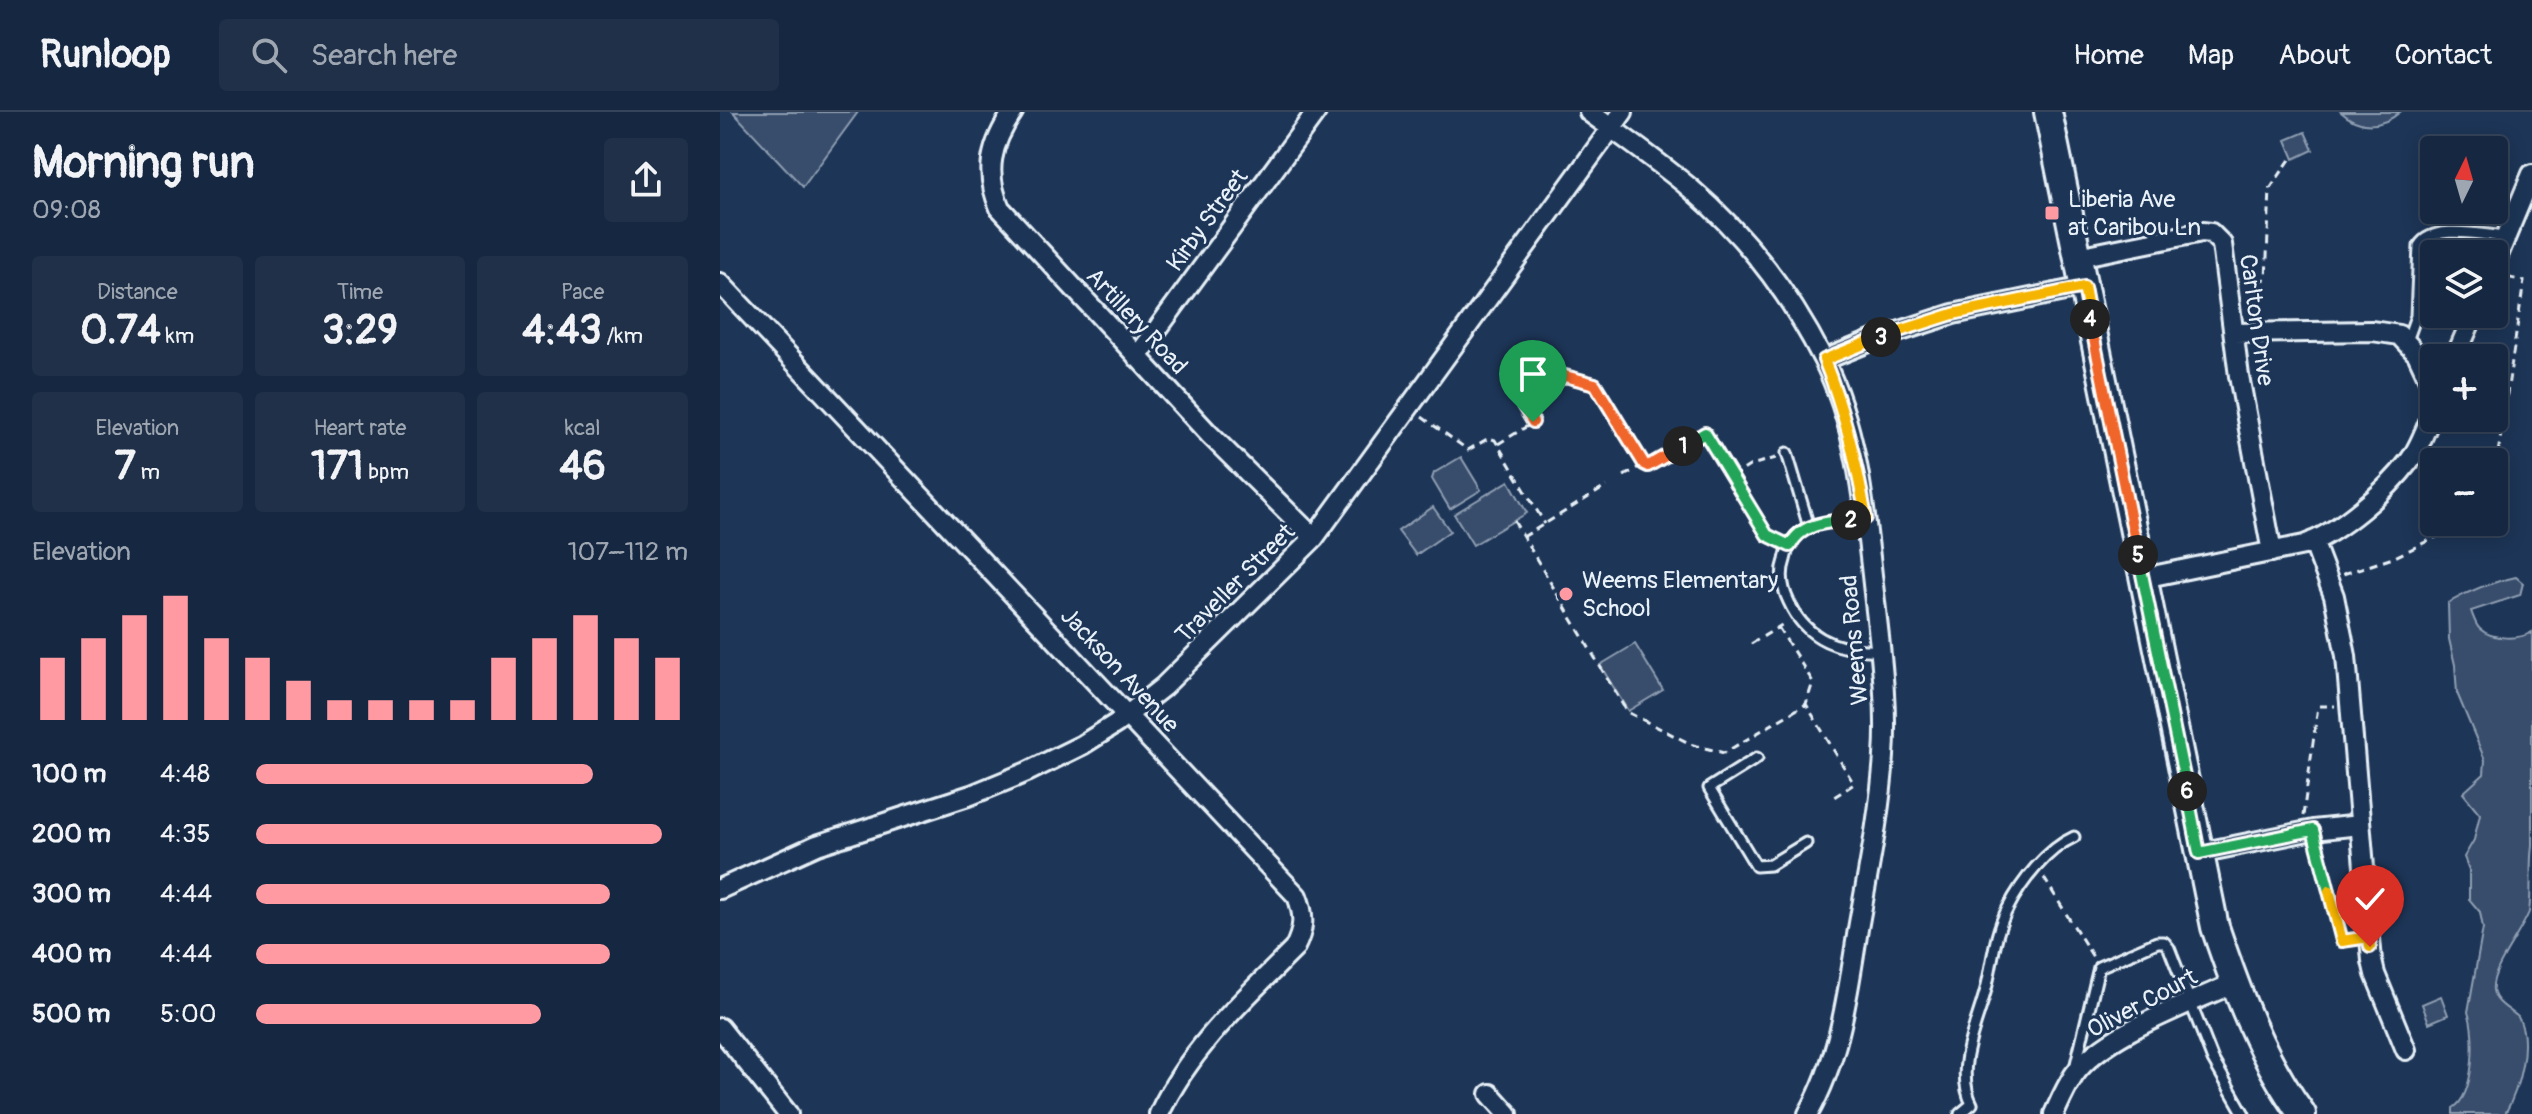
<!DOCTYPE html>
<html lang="en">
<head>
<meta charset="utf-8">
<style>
  body { margin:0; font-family:Pangolin,sans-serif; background:#1f3048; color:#f1f3f6; height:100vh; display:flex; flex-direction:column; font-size:30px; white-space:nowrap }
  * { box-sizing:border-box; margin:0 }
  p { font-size:26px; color:#9ea6b1 }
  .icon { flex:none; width:44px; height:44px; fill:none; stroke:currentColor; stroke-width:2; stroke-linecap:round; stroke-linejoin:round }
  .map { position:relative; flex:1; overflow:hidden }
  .panel { display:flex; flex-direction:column; background:#162841; width:720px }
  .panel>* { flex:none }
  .needle { width:52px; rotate:5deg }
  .tools { position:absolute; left:1700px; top:24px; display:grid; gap:16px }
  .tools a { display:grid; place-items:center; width:88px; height:88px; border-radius:8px; background:#162841; box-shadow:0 4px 20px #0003,0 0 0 2px #35445a; font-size:40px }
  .pin { position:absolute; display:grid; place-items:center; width:68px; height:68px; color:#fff; margin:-82px -34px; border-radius:50% 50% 50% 0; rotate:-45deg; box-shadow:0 0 8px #0007 }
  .pin .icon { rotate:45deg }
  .km { position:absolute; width:40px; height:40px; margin:-20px; border-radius:50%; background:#222; color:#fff; font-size:22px; line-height:40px; text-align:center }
  .round { display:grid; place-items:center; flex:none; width:84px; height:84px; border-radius:8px; background:#1f3048 }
  .headline { display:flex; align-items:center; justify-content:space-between; height:136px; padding:0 32px }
  h1 { font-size:44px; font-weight:700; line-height:60px }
  .figures { display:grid; grid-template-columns:repeat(3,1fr); gap:12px; height:136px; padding:8px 32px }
  .figures div { display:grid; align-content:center; border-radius:8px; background:#1f3048; text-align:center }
  .figures b { font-size:40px; font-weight:700 }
  .figures small { font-size:22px; font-weight:400 }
  .figures p { font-size:22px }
  .chart { height:224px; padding:16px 32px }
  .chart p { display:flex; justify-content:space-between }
  .chart svg { width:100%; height:144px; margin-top:8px; stroke:#ff9aa2; stroke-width:6 }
  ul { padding:0 32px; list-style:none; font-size:26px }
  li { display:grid; grid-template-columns:128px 96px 1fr; align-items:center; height:60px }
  li i { height:20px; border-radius:10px; background:#ff9aa2 }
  header { display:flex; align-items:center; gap:48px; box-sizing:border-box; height:112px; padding:0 40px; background:#162841; border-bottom:2px solid #35445a }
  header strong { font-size:38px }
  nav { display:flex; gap:44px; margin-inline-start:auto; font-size:28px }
  .search { width:560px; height:72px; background:#1f3048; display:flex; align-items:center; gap:20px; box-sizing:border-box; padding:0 28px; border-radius:8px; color:#9ea6b1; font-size:30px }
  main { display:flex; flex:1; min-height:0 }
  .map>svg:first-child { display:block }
</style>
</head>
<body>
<header>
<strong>Runloop</strong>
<div class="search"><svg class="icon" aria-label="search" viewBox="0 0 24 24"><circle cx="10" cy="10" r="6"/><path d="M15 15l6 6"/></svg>Search here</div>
<nav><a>Home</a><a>Map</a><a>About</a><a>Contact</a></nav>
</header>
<main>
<section class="panel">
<div class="headline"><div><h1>Morning run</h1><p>09:08</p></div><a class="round"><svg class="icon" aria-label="share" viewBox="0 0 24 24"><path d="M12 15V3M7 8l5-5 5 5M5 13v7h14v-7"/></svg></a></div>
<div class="figures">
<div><p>Distance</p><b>0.74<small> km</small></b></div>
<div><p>Time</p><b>3:29</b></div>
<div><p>Pace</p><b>4:43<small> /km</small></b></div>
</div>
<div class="figures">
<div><p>Elevation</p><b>7<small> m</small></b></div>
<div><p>Heart rate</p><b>171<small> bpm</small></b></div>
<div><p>kcal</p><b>46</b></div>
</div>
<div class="chart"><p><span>Elevation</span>107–112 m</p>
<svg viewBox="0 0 160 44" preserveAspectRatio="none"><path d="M5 44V25M15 44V19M25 44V12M35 44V6M45 44V19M55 44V25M65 44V32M75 44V38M85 44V38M95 44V38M105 44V38M115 44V25M125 44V19M135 44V12M145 44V19M155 44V25"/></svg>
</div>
<ul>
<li><b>100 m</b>4:48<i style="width:78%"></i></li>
<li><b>200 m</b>4:35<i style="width:94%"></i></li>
<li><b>300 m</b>4:44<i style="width:82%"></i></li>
<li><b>400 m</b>4:44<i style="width:82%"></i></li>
<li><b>500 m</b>5:00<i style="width:66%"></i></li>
</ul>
</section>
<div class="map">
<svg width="1812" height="1002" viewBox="0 0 1812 1002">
  <rect width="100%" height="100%" fill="#1d3557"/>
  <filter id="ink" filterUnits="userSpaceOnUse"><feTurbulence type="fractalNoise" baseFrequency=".0125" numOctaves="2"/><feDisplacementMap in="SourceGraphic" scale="16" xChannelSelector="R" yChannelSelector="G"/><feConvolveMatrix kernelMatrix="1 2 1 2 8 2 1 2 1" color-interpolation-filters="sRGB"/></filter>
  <g filter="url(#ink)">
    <path fill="#374d6c" stroke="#909fb2" stroke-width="2" d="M13 0H138L83 75Z
      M1621 0H1680C1662 16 1639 17 1621 0Z
      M1585 20 1593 38 1574 47 1566 28Z
      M741 345 761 378 730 397 712 367 714 361Z
      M789 369 807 401 753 433 734 402Z
      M713 395 730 419 696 443 678 419Z
      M1796 465 1803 471 1800 483 1751 499C1753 504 1756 514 1760 517 1772 528 1799 528 1812 520V733C1809 755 1812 779 1809 800 1801 821 1770 859 1773 878 1775 891 1789 897 1798 905 1812 929 1799 977 1785 1002H1733V996C1755 983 1756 922 1748 900L1763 816 1760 800 1749 787V758L1744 745 1754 728 1760 702 1743 681 1764 662 1765 648 1737 581 1735 553 1729 527 1728 491C1750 478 1771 470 1796 465Z
      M915 532 943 578 908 599 880 553Z
      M1721 884 1728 903 1709 911 1702 892Z"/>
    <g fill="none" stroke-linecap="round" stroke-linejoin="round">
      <defs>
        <path id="lane" d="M1687 229 1696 204 1699 134C1712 111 1762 123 1786 125
          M1067 341 1089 415
          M1146 406C1125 408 1096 407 1079 421 1071 427 1067 438 1065 448 1060 462 1062 476 1069 490 1086 528 1121 540 1161 538
          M1037 646 989 676 1036 754 1050 753 1086 731
          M1355 956 1379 855 1437 830H1444L1449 836 1493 948 1524 1002
          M1240 1002 1252 992C1233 955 1259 909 1267 873 1273 847 1275 820 1288 796 1301 770 1327 737 1354 725"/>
        <path id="street" d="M293 0C271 32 264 60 280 96L489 322 594 426
          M869 0C903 25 938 49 970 76 1025 123 1070 182 1103 247 1139 318 1145 403 1154 481 1160 535 1168 590 1164 644 1160 702 1148 760 1138 817 1128 880 1120 946 1088 1002
          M1358 145 1482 120 1491 121 1502 132 1519 264 1552 440
          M1774 153 1812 62
          M0 171 577 784C585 804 584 818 574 837 523 888 470 936 439 1002
          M1514 221 1652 219 1679 223 1697 242 1710 270 1714 286
          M417 245 596 0
          M1735 246 1754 202
          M1104 248 1156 227 1233 202 1364 175
          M1593 429 1614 484 1626 544 1652 849 1655 862 1686 938
          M1423 466 1584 433C1620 420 1667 379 1690 348 1701 333 1707 314 1714 297
          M1479 741 1593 718 1640 713
          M0 777 97 733 251 683 307 660 362 633 397 611 443 575 594 426 903 0
          M0 916 68 1002
          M770 982 788 1002
          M1334 1002C1340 989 1346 975 1354 963 1383 922 1467 893 1514 871"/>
        <path id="secondary" d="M1328 0 1495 815C1517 880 1541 946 1582 1002"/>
      </defs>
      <use href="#lane" stroke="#e8f1f8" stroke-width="15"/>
      <use href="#street" stroke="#e8f1f8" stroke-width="24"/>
      <use href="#secondary" stroke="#e8f1f8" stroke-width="32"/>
      <path stroke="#e8f1f8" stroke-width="3" stroke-dasharray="8 6" stroke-linecap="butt" d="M1524 171 1546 167 1550 77 1573 43
        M702 305 748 338 769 326 775 328 825 412
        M813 310 803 293 804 289 845 264 875 272 924 352 928 354 985 321 1047 423 1059 429
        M778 332 822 305
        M904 364 924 352
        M1012 365 1031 353 1056 346
        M1774 368 1804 169 1786 165
        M794 409 907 600 973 633 1004 641 1086 592 1134 672 1114 685
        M803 425 887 374
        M1623 462 1673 446 1747 410
        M1058 515 1093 570 1086 592
        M1031 532 1065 511
        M1583 704 1598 594H1615
        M1597 733 1622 829 1635 826
        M1324 766 1373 845"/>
      <use href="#lane" stroke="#1d3557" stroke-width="9"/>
      <use href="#street" stroke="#1d3557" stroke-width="18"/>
      <use href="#secondary" stroke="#1d3557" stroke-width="26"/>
    </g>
  </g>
  <g fill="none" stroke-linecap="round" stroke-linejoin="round" filter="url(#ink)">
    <defs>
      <path id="split-1" d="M813 310 803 293 804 289 845 264 875 272 924 352 928 354 963 334"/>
      <path id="split-2" d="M963 334 985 321 1047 423 1070 434C1081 411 1108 410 1131 408"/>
      <path id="split-3" d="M1131 408 1146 406C1137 352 1125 300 1104 248L1161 225"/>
      <path id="split-4" d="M1161 225 1233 202 1364 175 1370 207"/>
      <path id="split-5" d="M1370 207 1418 443"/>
      <path id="split-6" d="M1418 443 1467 679"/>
      <path id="split-7" d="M1467 679 1479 741 1593 718 1609 779"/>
      <path id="split-8" d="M1609 779 1622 829 1649 825 1650 835"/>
    </defs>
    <use href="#split-1" stroke="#fff" stroke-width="16"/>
    <use href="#split-2" stroke="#fff" stroke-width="16"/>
    <use href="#split-3" stroke="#fff" stroke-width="16"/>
    <use href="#split-4" stroke="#fff" stroke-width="16"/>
    <use href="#split-5" stroke="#fff" stroke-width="16"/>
    <use href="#split-6" stroke="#fff" stroke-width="16"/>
    <use href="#split-7" stroke="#fff" stroke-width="16"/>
    <use href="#split-8" stroke="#fff" stroke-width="16"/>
    <use href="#split-1" stroke="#f0652b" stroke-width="10"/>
    <use href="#split-2" stroke="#22a559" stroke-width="10"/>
    <use href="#split-3" stroke="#f5b400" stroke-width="10"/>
    <use href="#split-4" stroke="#f5b400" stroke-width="10"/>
    <use href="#split-5" stroke="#f0652b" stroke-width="10"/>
    <use href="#split-6" stroke="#22a559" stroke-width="10"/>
    <use href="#split-7" stroke="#22a559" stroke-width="10"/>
    <use href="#split-8" stroke="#f5b400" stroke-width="10"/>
  </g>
  <g fill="#ff9aa2" stroke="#1d3557" stroke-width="3">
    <rect x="1324" y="93" width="16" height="16" rx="4"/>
    <circle cx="846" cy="482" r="8"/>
  </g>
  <g text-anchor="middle" stroke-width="6" stroke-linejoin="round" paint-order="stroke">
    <g font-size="24" fill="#e8f1f8" stroke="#1d3557" text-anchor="start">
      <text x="1348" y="95">Liberia Ave<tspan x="1348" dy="28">at Caribou Ln</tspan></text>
      <text x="862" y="476">Weems Elementary<tspan x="862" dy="28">School</tspan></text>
    </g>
    <g font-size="24" fill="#e8f1f8" stroke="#1d3557">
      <text transform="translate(487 108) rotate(-54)" y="8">Kirby Street</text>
      <text transform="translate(1537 208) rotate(82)" y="8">Carlton Drive</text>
      <text transform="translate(417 209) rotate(47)" y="8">Artillery Road</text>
      <text transform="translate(515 471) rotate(-45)" y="8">Traveller Street</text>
      <text transform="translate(1134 528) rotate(-95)" y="8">Weems Road</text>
      <text transform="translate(400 558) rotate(47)" y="8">Jackson Avenue</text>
      <text transform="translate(1422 891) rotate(-28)" y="8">Oliver Court</text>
    </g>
  </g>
</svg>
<div class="tools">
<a><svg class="needle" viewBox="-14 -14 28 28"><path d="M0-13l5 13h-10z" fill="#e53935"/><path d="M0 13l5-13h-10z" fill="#9ea6b1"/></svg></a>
<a><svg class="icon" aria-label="layers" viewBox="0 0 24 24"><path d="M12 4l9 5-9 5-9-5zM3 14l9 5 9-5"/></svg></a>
<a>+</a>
<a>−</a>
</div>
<div class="pin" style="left:813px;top:310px;background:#1e9e55"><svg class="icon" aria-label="arrive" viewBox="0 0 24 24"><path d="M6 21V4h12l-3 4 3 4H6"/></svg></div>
<div class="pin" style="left:1650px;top:835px;background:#d93025"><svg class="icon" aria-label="check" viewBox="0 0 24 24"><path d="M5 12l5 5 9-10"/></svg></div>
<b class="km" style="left:963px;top:334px">1</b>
<b class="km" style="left:1131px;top:408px">2</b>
<b class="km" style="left:1161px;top:225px">3</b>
<b class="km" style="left:1370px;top:207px">4</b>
<b class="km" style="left:1418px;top:443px">5</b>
<b class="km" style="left:1467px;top:679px">6</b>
</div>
</main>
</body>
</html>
